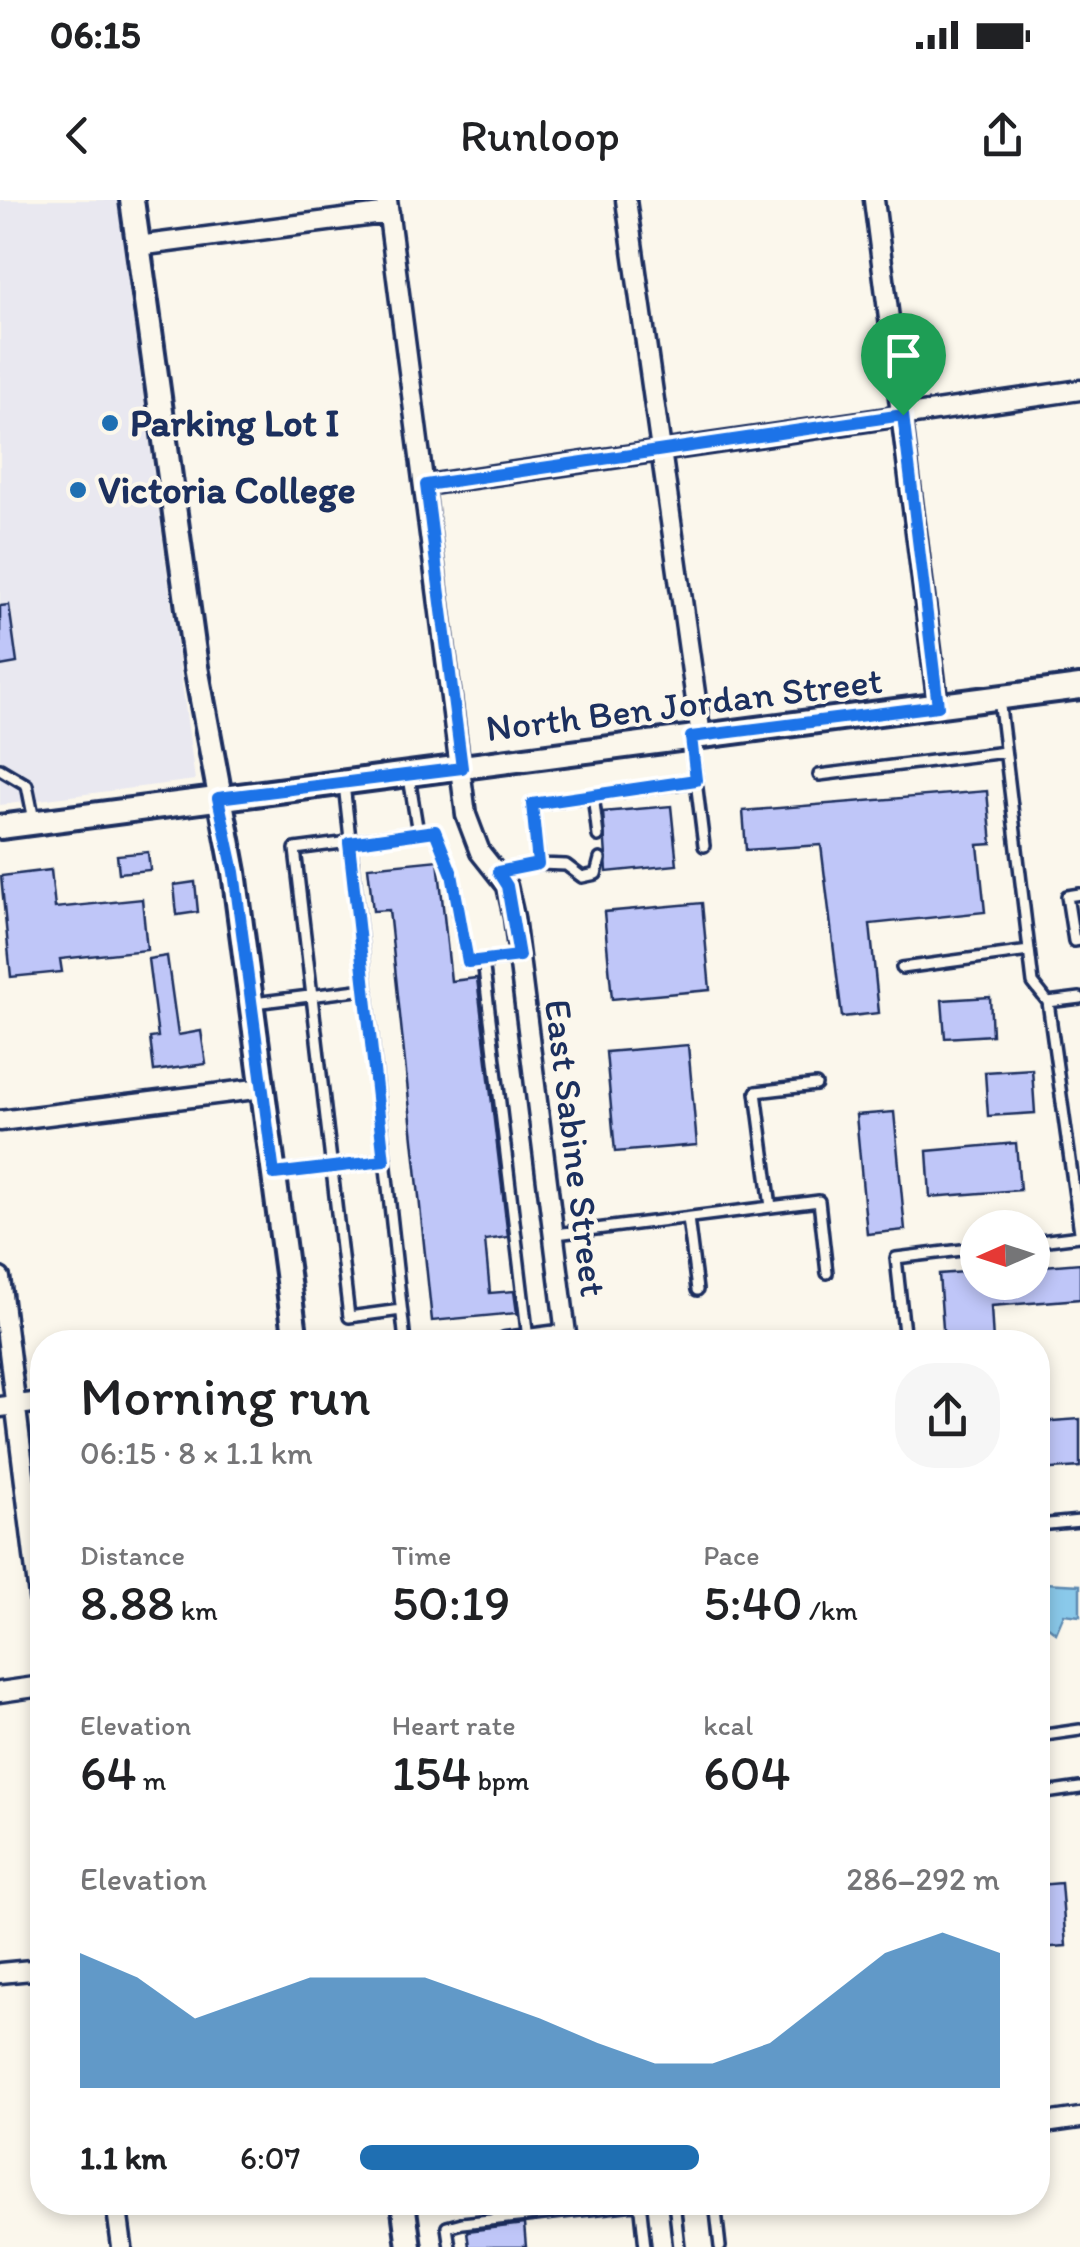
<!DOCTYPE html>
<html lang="en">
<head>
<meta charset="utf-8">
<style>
  body { margin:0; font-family:Itim,sans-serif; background:#f6f6f6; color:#202124; height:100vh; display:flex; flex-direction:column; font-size:38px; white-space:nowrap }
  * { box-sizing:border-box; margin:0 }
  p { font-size:32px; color:#757577 }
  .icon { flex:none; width:55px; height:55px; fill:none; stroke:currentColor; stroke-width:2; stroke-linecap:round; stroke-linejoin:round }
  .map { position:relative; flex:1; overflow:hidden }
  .details { position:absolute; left:30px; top:1130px; width:1020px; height:885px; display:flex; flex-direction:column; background:#fff; border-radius:40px; box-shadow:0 5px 15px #0003 }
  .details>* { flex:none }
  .needle { width:65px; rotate:267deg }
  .buttons { position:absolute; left:960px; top:1010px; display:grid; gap:20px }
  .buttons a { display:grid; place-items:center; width:90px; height:90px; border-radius:50%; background:#fff; box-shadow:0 5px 15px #0003; font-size:50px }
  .pin { position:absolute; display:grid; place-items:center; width:85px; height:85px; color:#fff; margin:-102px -42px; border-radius:50% 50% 50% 0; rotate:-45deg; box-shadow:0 0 10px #0007 }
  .pin .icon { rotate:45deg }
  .round { display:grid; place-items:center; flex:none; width:105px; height:105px; border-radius:40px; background:#f6f6f6 }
  .overview { display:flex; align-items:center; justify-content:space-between; height:170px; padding:0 50px }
  h1 { font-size:55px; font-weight:600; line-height:75px }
  .stats { display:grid; grid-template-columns:repeat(3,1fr); gap:15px; height:170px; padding:10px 50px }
  .stats div { display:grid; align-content:center }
  .stats b { font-size:50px; font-weight:600 }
  .stats small { font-size:28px; font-weight:400 }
  .stats p { font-size:28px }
  .chart { height:280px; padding:20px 50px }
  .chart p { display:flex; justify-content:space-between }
  .chart svg { width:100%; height:180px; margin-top:10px; fill:#1f6fb2; opacity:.7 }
  ul { padding:0 50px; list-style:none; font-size:32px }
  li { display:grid; grid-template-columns:160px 120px 1fr; align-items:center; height:75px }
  li i { height:25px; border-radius:12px; background:#1f6fb2 }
  .status { display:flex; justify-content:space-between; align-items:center; height:70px; padding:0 50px; background:#fff; direction:ltr }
  .status svg { height:28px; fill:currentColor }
  header { display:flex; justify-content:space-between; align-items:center; height:130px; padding:0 50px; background:#fff; font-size:45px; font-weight:600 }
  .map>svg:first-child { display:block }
</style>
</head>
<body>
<div class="status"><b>06:15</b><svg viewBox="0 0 49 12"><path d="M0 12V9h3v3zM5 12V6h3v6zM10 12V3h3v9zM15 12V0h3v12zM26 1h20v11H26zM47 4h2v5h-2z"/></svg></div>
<header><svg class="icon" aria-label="back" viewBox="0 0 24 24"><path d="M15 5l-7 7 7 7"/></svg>Runloop<svg class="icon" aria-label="share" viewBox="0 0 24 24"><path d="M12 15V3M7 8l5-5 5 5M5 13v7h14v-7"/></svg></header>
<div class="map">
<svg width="1080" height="2047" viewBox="0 0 1080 2047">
  <rect width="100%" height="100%" fill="#fbf7ec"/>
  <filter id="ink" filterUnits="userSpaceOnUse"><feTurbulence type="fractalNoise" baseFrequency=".01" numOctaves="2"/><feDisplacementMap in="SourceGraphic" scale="20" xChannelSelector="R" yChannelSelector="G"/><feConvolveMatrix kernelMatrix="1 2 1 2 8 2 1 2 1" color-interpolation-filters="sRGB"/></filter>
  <g filter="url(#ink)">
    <path fill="#e9e8f0" d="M0 0H117L195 580 0 605Z"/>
    <path fill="#8ac9ea" stroke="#5e8bb2" stroke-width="2.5" d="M1043 1383 1080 1385V1416L1064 1414 1056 1433 1038 1419Z"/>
    <path fill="#bfc6f8" stroke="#1b2f5e" stroke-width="2.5" d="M9 405 17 463 0 466V406Z
      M987 591 992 644 978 645 985 712 870 724 879 813 842 817 821 645 746 650 743 611Z
      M671 606 677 665 607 672 603 612Z
      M148 652 150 670 119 673 117 655Z
      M438 660 451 781 477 778 508 1037 485 1040 490 1093 514 1091 517 1113 432 1121 389 710 373 711 368 667Z
      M51 670 55 708 142 699 147 750 60 759 62 772 11 777 1 676Z
      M195 682 198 712 177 715 174 685Z
      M702 703 710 790 612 799 604 712Z
      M167 756 178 835 201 831 206 864 154 871 150 838 158 837 148 759Z
      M990 797 992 835 945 838 942 800Z
      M688 845 697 945 615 952 606 852Z
      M1032 869 1035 913 988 916 985 872Z
      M894 912 905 1030 867 1034 856 915Z
      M1016 943 1020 990 930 997 927 951Z
      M1080 1063V1099L991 1106 993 1142H944L939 1074 978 1071V1082H1032V1067Z
      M1080 1219V1267L1038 1270V1222Z
      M1061 1683 1066 1746 1038 1748V1685Z
      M524 2024 526 2047H469L467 2031Z"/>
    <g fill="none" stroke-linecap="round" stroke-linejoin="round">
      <defs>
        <path id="service" d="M999 498 1033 783 1048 802
          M691 540 704 646
          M0 569 27 585 34 620
          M819 575 1005 552
          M409 577 418 633
          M344 584 405 1142
          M593 595 598 636
          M539 664 566 665 582 677 596 674 600 659
          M497 672 539 664 532 604 696 581
          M1080 694 1067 696 1074 741 1080 740
          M483 760 528 1139
          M902 768 1029 751
          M1080 798 1048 802 1080 1032
          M254 803 365 789
          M277 973 384 961
          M771 1007 819 1001 827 1073
          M688 1018 697 1090
          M556 1034 771 1007 756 892 816 885
          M1032 1042 1080 1036
          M401 1110 349 1117 295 649 435 631 452 675 468 762 519 757
          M905 1142 896 1058 978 1048
          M1038 1325 1080 1321
          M1038 1536 1080 1530
          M1038 1594 1080 1588
          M635 2002 641 2010 645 2047
          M674 2002 679 2047
          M715 2002 720 2047
          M450 2047 447 2027 462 2023 635 2004"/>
        <path id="minor" d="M387 0 466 615 480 652 507 686 514 717 567 1142
          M626 0 701 536
          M874 0 938 506
          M138 46 389 13
          M426 285 1080 190
          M0 921 263 888
          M0 1078 42 1421
          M506 1142 566 1134
          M0 1207 42 1202
          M0 1492 42 1486
          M0 1773 42 1769
          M1038 1924 1080 1918
          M116 2002 122 2047"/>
        <path id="tertiary" d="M132 0 196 467 234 672 296 1142
          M0 627 1080 487
          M403 2002 409 2047"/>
      </defs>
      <use href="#service" stroke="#1b2f5e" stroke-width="16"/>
      <use href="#minor" stroke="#1b2f5e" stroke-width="25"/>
      <use href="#tertiary" stroke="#1b2f5e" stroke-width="30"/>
      <use href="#service" stroke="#fbf7ec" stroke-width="9"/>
      <use href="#minor" stroke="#fbf7ec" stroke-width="18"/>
      <use href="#tertiary" stroke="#fbf7ec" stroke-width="22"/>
    </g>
  </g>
  <g fill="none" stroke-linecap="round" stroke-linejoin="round" filter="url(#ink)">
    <defs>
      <path id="route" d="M903 215 938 506 691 537 696 580 532 604 538 664 498 672 507 686 519 756 468 762 452 674 435 631 349 643 384 961 274 974 234 672 218 598 462 568 426 285Z"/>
    </defs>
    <use href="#route" stroke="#fff" stroke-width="20"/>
    <use href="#route" stroke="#1a73e8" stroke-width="12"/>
  </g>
  <g fill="#1f6fb2" stroke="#fbf7ec" stroke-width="4">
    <circle cx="110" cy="223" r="10"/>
    <circle cx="78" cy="290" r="10"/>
  </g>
  <g text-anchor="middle" stroke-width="8" stroke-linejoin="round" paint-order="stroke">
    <g font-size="38" font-weight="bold" fill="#1b2f5e" stroke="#fbf7ec" text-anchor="start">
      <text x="130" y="236">Parking Lot I</text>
      <text x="98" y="303">Victoria College</text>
    </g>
    <g font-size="38" fill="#1b2f5e" stroke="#fbf7ec">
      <text transform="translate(684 504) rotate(-7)" y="13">North Ben Jordan Street</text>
      <text transform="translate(576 948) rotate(83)" y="13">East Sabine Street</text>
    </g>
  </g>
</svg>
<div class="buttons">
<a><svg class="needle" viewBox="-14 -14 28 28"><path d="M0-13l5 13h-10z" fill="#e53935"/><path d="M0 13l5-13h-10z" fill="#757577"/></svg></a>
</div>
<div class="pin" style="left:903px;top:215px;background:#1e9e55"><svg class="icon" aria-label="arrive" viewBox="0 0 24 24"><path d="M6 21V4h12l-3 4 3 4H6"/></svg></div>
<section class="details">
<div class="overview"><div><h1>Morning run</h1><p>06:15 · 8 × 1.1 km</p></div><a class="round"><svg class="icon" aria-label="share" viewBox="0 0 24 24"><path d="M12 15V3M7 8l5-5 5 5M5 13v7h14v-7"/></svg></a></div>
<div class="stats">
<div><p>Distance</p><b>8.88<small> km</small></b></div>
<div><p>Time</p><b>50:19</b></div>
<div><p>Pace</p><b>5:40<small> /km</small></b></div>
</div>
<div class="stats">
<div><p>Elevation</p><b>64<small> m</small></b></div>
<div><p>Heart rate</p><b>154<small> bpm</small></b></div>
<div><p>kcal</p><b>604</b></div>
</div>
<div class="chart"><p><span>Elevation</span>286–292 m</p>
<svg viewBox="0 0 160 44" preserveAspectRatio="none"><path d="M0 44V11L10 17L20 27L30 22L40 17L50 17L60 17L70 22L80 27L90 33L100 38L110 38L120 33L130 22L140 11L150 6L160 11V44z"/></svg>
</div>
<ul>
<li><b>1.1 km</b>6:07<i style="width:53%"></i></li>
</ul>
</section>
</div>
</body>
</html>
